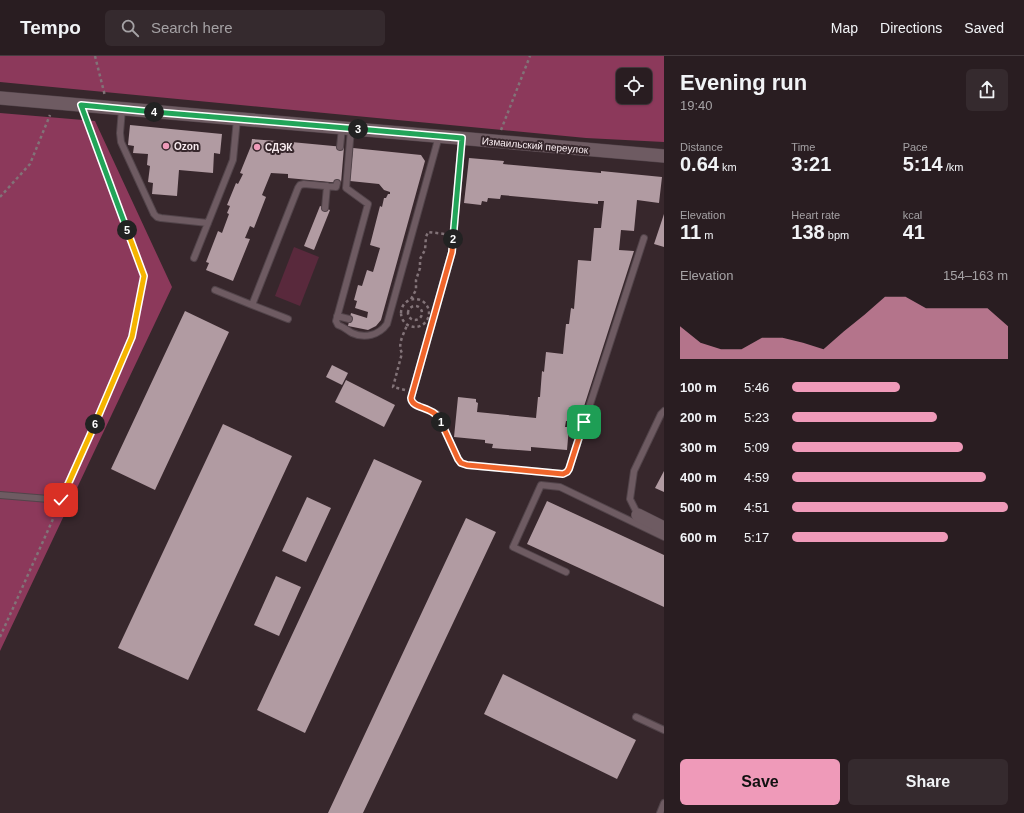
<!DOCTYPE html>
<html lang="en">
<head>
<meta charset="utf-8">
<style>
  body { margin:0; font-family:Arial,sans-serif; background:#352a2e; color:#f1f3f6; height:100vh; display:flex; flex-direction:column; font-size:15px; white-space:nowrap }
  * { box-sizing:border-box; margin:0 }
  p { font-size:13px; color:#a5a2a5 }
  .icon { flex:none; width:22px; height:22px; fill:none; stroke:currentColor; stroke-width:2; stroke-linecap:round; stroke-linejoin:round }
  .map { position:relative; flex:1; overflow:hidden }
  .panel { display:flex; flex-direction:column; background:#291d21; width:360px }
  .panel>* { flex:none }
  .fabs { position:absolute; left:616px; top:12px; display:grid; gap:8px }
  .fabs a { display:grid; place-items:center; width:36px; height:36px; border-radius:6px; background:#291d21; box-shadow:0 1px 3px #0004,0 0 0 1px #453b3f; font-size:20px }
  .pin { position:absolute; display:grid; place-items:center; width:34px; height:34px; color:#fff; margin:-17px; border-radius:8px; box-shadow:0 2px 6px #0006 }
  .km { position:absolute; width:20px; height:20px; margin:-10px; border-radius:50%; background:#222; color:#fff; font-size:11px; line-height:20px; text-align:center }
  .round { display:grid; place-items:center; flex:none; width:42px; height:42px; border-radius:6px; background:#352a2e }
  .summary { display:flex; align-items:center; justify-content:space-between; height:68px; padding:0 16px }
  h1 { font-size:22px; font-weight:700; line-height:30px }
  .metrics { display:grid; grid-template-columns:repeat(3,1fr); gap:6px; height:68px; padding:4px 16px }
  .metrics div { display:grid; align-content:center }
  .metrics b { font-size:20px; font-weight:700 }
  .metrics small { font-size:11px; font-weight:400 }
  .metrics p { font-size:11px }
  .chart { height:112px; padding:8px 16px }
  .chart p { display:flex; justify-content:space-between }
  .chart svg { width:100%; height:72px; margin-top:4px; fill:#ef9ab9; opacity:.7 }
  .action { display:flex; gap:8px; margin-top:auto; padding:8px 16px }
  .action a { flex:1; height:46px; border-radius:6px; background:#ef9ab9; color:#111; font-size:16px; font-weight:700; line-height:46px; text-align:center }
  .action a+a { background:#352a2e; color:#f1f3f6 }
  ul { padding:0 16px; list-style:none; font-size:13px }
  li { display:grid; grid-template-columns:64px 48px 1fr; align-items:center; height:30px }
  li i { height:10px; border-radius:5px; background:#ef9ab9 }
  header { display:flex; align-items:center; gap:24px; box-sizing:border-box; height:56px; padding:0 20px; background:#291d21; border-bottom:1px solid #453b3f }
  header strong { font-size:19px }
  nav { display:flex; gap:22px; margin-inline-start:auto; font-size:14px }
  .search { width:280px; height:36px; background:#352a2e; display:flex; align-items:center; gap:10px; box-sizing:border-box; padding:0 14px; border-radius:6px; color:#a5a2a5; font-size:15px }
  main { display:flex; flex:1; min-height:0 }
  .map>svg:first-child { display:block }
</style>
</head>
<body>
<header>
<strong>Tempo</strong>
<div class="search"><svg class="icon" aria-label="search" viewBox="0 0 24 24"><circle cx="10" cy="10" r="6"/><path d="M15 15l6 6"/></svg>Search here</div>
<nav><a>Map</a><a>Directions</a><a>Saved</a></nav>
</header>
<main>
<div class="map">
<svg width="664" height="757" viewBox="0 0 664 757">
  <rect width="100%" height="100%" fill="#37272c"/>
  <path fill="#59293c" d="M294 191 319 201 300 250 275 240Z"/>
  <path fill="#8c395b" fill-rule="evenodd" d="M0 0H664V86L586 82 0 26ZM623 19H645V41H623Z
    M0 57 95 65 172 231 0 595Z"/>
  <path fill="#b19ba2" d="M130 69 222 78 220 98 214 97 213 117 179 114 177 140 152 138 153 127 148 126 150 110 147 109 148 98 133 97 134 90 128 89Z
    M252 83 277 85V93L290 95 291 86 344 91 341 127 288 122V118L271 117 262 139 266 141 254 172 250 170 245 182 250 183 233 225 206 214 209 207 206 206 218 175 222 177 229 158 227 157 230 150 227 149 236 127 238 128 243 118 240 117 251 90Z
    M353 92 421 99 425 105 381 264 376 270 368 274 348 270 351 257 367 262 368 256 355 252 357 245 354 244 358 229 362 230 367 214 373 216 380 192 370 189 380 150 382 151 384 142H386L388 138H390V136L384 134 379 128 350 125Z
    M469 102 504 105 503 108 601 117V115L662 121 659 147 637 144 634 175 621 174 619 194 634 195 579 366 566 365 565 371H569L567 394 531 391V395L492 392 493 388 485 387V384L454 381 458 341 476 343V346L478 347 477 356 536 362 538 341H540L542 315 544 316 546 296 563 298 566 268H569L571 252 574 253 578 204 591 205 594 172H601L604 145H598V148L501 139 500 143 488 142 487 146 482 145 481 149 464 147Z
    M320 150 330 154 314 194 304 190Z
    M664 158V191L654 188Z
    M185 255 229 276 155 434 111 413Z
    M332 309 348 317 342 329 326 321Z
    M346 324 395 349 384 371 335 346Z
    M223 368 292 400 188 624 118 592Z
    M374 403 422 425 305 677 257 654Z
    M664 415V436L655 432Z
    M307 441 331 452 306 506 282 495Z
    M547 445 664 499V551L527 488Z
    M466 462 496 476 402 675 363 757H328Z
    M276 520 301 531 279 580 254 569Z
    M503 618 636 684 617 723 484 658Z"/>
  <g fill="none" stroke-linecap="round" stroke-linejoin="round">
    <defs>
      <path id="lane" d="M122 53 120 77 121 86 154 158 157 161 161 162 208 167
        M351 73 346 132 368 148 336 265 338 269C344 271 347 274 352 277 365 283 379 279 387 268L439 80
        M462 82 452 196 411 342 412 346 414 348 437 358 458 403 461 407 467 409 563 418 567 416 569 413 644 182
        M340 91 342 72
        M325 152 327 130
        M194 202 233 104 237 63
        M215 234 252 249 298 132 300 129 304 128 336 131 337 127
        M252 249 288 263
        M337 260 349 263
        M0 439 61 444
        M638 459 630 443 634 415 661 358 664 355
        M566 516 513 491 541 429 560 431 664 481
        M636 661 664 674
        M660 757 664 747"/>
      <path id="street" d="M0 42 664 100
        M638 459 664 472"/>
    </defs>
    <use href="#lane" stroke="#52444a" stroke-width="8"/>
    <use href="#street" stroke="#52444a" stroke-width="14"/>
    <path stroke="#827378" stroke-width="2.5" stroke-dasharray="3 3" stroke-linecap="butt" d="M95 0 105 40
      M501 74 530 0
      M0 141 30 108 50 59
      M401 257a14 14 0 1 1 28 0a14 14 0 1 1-28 0Z
      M411 243 416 234V224L420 212V203L425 194 426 181 428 176 445 178
      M408 257a7 7 0 1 1 14 0a7 7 0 1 1-14 0Z
      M405 334 393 331 402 297C397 288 404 278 407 269
      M65 436 132 281 144 221 86 61
      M0 581 58 452"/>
    <use href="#lane" stroke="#6e5b62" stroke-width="6"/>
    <use href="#street" stroke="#6e5b62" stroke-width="13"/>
  </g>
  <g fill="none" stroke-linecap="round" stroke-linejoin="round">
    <defs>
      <path id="split-1" d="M441 366 458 403 461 407 467 409 563 418 567 416 569 413 584 366"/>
      <path id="split-2" d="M441 366C434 349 412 354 411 342L452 196 453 183"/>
      <path id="split-3" d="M358 73 462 82 453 183"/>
      <path id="split-4" d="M154 56 358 73"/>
      <path id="split-5" d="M127 174 81 49 154 56"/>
      <path id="split-6" d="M95 368 132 281 144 220 127 174"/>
      <path id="split-7" d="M61 444 95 368"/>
    </defs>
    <use href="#split-1" stroke="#fff" stroke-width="8"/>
    <use href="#split-2" stroke="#fff" stroke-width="8"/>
    <use href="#split-3" stroke="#fff" stroke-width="8"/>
    <use href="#split-4" stroke="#fff" stroke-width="8"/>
    <use href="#split-5" stroke="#fff" stroke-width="8"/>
    <use href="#split-6" stroke="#fff" stroke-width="8"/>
    <use href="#split-7" stroke="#fff" stroke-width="8"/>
    <use href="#split-1" stroke="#f0652b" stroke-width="5"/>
    <use href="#split-2" stroke="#f0652b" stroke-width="5"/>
    <use href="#split-3" stroke="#22a559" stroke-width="5"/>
    <use href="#split-4" stroke="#22a559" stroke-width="5"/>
    <use href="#split-5" stroke="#22a559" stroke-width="5"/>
    <use href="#split-6" stroke="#f5b400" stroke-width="5"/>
    <use href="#split-7" stroke="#f5b400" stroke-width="5"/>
  </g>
  <g fill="#ef9ab9" stroke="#37272c" stroke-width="1.5">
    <circle cx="166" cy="90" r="4"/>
    <circle cx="257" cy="91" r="4"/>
  </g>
  <g text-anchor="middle" stroke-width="4" stroke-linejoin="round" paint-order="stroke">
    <g font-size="10" fill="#f8ecf0" stroke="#37272c">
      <text transform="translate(535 89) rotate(5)" y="4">Измаильский переулок</text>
    </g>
    <g font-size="10" font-weight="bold" fill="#f8ecf0" stroke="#37272c" text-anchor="start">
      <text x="174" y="94">Ozon</text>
      <text x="265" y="95">СДЭК</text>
    </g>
  </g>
</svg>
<div class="fabs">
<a><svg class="icon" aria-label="locate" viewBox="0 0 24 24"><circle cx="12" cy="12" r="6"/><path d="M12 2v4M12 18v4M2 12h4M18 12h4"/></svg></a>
</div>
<div class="pin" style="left:584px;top:366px;background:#1e9e55"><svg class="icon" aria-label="arrive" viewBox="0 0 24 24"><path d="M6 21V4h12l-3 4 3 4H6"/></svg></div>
<div class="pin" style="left:61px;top:444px;background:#d93025"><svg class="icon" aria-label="check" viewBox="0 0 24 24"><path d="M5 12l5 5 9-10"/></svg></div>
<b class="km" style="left:441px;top:366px">1</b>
<b class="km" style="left:453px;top:183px">2</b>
<b class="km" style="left:358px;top:73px">3</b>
<b class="km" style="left:154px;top:56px">4</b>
<b class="km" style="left:127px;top:174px">5</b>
<b class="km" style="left:95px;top:368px">6</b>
</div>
<section class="panel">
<div class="summary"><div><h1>Evening run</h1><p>19:40</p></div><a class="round"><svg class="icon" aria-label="share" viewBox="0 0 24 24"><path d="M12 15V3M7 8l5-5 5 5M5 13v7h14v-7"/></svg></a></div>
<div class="metrics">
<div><p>Distance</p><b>0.64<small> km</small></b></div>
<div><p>Time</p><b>3:21</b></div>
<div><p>Pace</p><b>5:14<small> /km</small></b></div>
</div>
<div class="metrics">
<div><p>Elevation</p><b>11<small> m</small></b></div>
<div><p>Heart rate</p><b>138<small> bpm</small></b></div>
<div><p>kcal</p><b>41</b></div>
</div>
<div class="chart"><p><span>Elevation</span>154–163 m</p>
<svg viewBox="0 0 160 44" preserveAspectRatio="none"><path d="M0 44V24L10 34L20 38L30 38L40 31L50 31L60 34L70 38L80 27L90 17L100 6L110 6L120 13L130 13L140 13L150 13L160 24V44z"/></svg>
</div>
<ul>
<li><b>100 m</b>5:46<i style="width:50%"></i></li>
<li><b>200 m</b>5:23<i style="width:67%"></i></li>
<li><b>300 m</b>5:09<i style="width:79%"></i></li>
<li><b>400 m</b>4:59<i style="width:90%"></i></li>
<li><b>500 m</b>4:51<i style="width:100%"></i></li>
<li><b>600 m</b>5:17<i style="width:72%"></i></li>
</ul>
<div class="action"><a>Save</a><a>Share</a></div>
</section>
</main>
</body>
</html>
